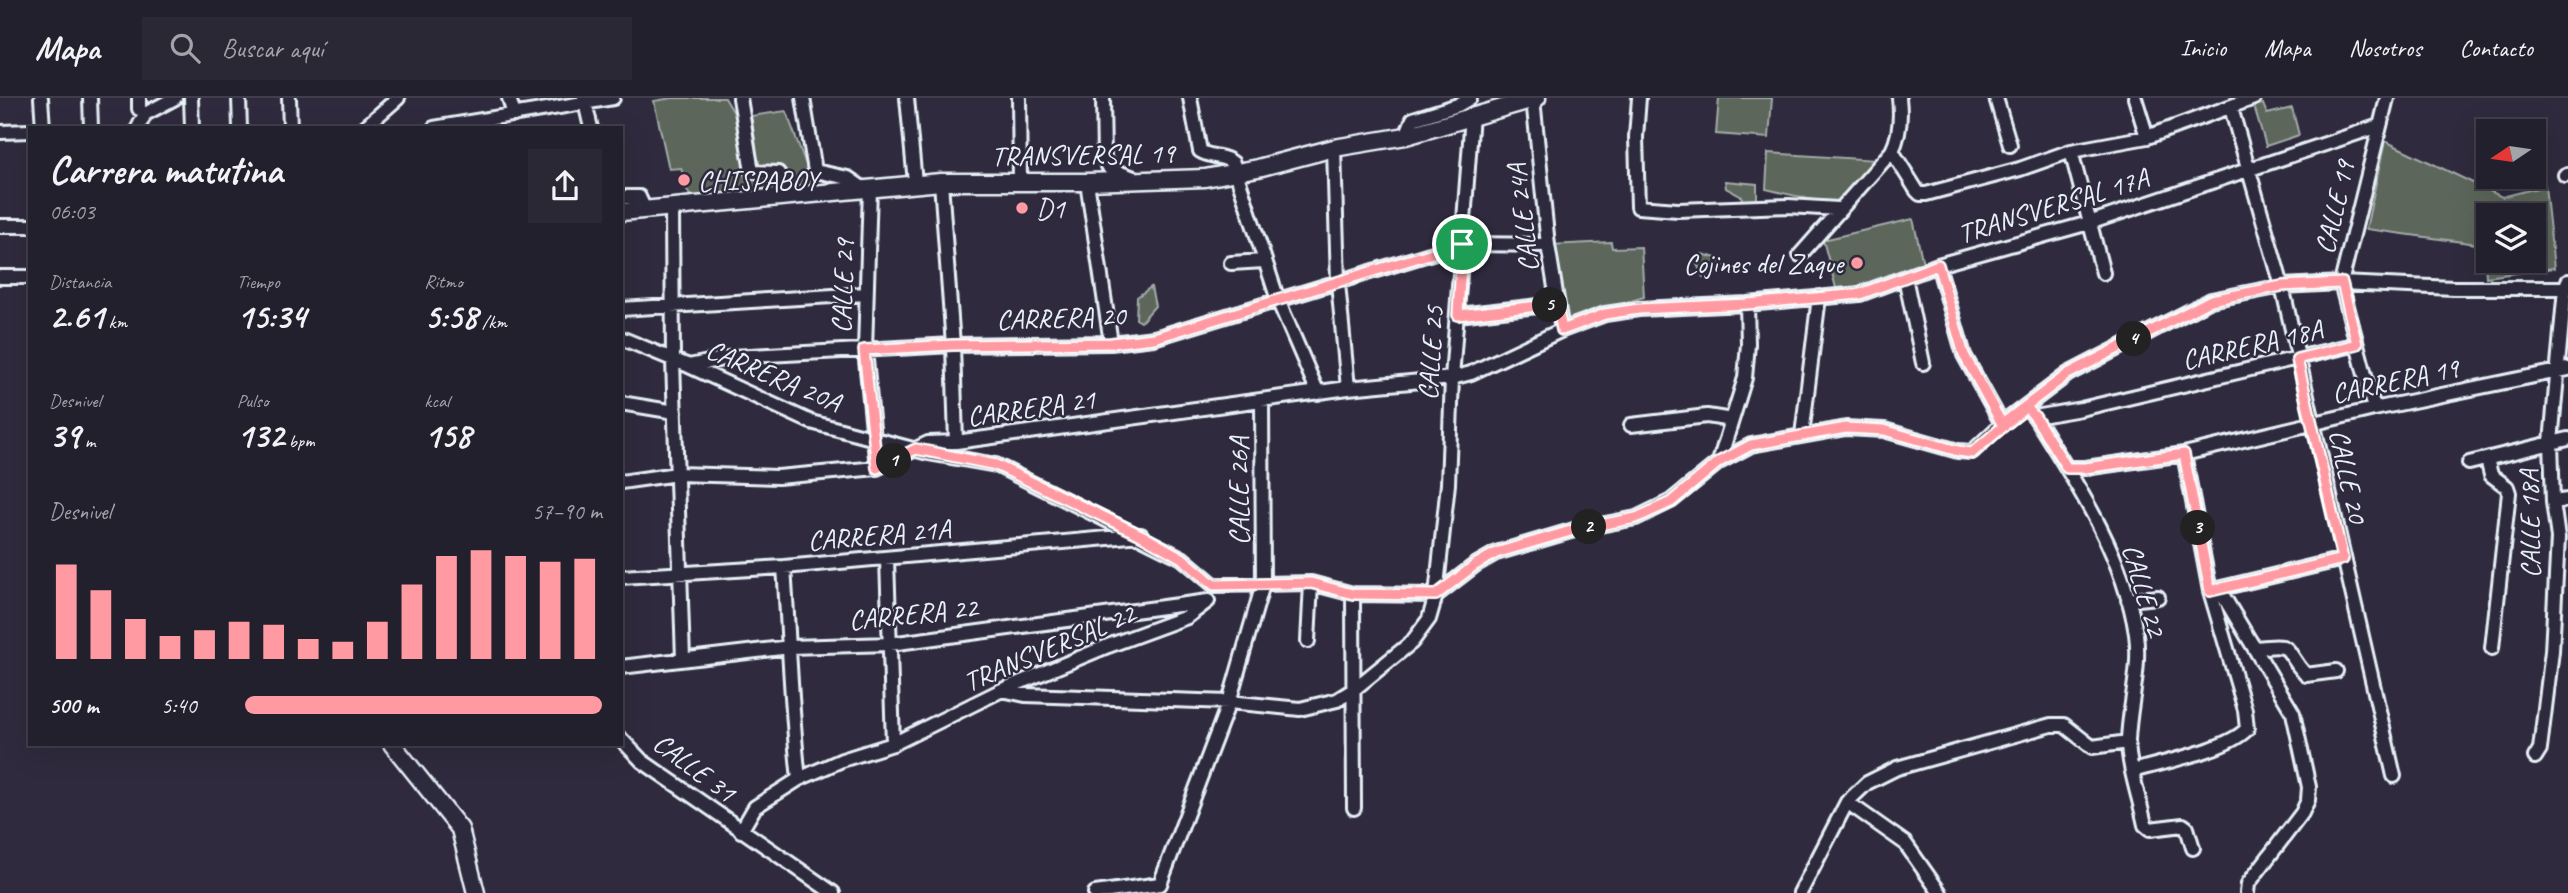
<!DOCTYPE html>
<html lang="es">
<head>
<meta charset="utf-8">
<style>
  body { margin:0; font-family:Caveat,sans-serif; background:#2b2836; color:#f1f3f6; height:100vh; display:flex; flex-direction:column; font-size:26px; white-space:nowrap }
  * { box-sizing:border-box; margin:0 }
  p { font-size:23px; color:#a3a3aa }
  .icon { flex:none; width:38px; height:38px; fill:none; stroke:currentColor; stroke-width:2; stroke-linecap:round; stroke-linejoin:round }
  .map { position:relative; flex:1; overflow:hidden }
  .details { position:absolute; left:28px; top:28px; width:595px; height:620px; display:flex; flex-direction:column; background:#23202e; border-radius:0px; box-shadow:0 7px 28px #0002,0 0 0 2px #403e4a }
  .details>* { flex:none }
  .needle { width:46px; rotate:257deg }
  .controls { position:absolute; left:2476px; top:21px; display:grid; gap:14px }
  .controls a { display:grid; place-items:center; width:70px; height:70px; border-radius:0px; background:#23202e; box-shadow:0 7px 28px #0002,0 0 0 2px #403e4a; font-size:35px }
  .pin { position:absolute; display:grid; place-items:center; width:60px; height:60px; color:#fff; margin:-30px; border:4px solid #fff; border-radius:50%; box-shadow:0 2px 7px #0007 }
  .km { position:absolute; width:35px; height:35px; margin:-18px; border-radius:50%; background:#222; color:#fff; font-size:19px; line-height:35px; text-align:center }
  .round { display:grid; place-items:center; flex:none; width:74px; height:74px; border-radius:0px; background:#2b2836 }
  .headline { display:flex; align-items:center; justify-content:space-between; height:119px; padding:0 21px }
  h1 { font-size:38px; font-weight:700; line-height:52px }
  .metrics { display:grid; grid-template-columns:repeat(3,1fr); gap:10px; height:119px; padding:7px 21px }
  .metrics div { display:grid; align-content:center }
  .metrics b { font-size:35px; font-weight:700 }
  .metrics small { font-size:19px; font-weight:400 }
  .metrics p { font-size:19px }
  .chart { height:196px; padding:14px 21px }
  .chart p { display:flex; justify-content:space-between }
  .chart svg { width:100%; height:126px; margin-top:7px; stroke:#ff9aa2; stroke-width:6 }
  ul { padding:0 21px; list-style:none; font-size:23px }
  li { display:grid; grid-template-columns:112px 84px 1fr; align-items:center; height:52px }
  li i { height:18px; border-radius:9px; background:#ff9aa2 }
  header { display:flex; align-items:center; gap:42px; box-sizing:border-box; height:98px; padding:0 35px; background:#23202e; border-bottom:2px solid #403e4a }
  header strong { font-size:33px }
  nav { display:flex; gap:38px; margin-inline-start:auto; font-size:24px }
  .search { width:490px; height:63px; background:#2b2836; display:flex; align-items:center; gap:18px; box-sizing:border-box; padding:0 24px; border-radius:0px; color:#a3a3aa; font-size:26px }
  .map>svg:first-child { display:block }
</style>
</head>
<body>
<header>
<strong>Mapa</strong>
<div class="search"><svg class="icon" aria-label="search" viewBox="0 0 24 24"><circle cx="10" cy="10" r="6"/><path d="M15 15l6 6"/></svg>Buscar aquí</div>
<nav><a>Inicio</a><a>Mapa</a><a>Nosotros</a><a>Contacto</a></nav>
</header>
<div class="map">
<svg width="2568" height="795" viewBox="0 0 2568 795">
  <rect width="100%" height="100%" fill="#2f2a3d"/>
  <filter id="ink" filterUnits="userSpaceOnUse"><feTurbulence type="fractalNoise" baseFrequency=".0143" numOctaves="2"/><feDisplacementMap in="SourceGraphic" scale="14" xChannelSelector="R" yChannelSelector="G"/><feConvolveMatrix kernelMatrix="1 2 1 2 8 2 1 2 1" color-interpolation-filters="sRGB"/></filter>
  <g filter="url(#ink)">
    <path fill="#5d665a" stroke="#a2aca9" stroke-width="2" fill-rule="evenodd" d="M672 0H725L737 20 786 13 818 99 697 110 687 92 681 70 669 71 654 3Z
      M1719 0H1772L1769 40 1716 36Z
      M2263 6 2267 16 2292 10 2299 37 2266 48 2254 8Z
      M2385 43 2502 99 2545 88 2554 170 2486 179 2484 147 2366 131ZM2488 117H2534V163H2488Z
      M1768 55 1878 62 1835 107 1766 91Z
      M1725 83 1757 86V103L1747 102 1745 105H1740L1742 99 1726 90Z
      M1913 121 1925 174 1839 201 1823 142Z
      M1611 144 1612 150 1641 149 1644 199 1562 224 1550 147Z
      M1702 156 1720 161 1727 174 1703 179 1696 164Z
      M1151 189 1155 208 1141 224 1136 221 1137 199Z"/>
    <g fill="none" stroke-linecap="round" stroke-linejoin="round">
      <defs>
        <path id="minor" d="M41 0 43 30
          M90 0 91 30
          M139 0V11
          M191 0 192 30
          M239 0 240 30
          M289 0 290 30
          M509 0 514 17
          M584 0 591 30
          M740 0 752 74 778 75 794 99
          M803 0 815 73 848 80 864 91
          M907 0 915 85
          M1019 0 1020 84
          M1103 0 1104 61 1110 71 1134 80
          M1190 0 1200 53C1211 60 1224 57 1233 65L1278 202 1318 295
          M1639 0 1636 39 1638 109 1678 112 1788 108 1838 111
          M1996 0 2010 47
          M2135 0 2147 39
          M1533 1 1548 147 1562 232
          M2231 10 2282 188 2394 678
          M138 30 145 16 175 0
          M364 30 398 0
          M434 30 613 0
          M0 34 30 33
          M1406 38 1413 21 1458 7 1470 0
          M1334 50 1338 185 1348 290
          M1892 53 1917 93 1920 96H1926L2020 71 2071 53 2147 39 2254 0
          M2071 53 2103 175
          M2565 77 2568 76
          M941 84 953 247 956 344
          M1087 84 1111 245
          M870 90 865 252 877 370
          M621 99H639L645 112
          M672 110 673 263 683 561
          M0 128H30
          M1800 157 1892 53C1900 37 1901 17 1899 0
          M1231 165 1264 163
          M1938 167 1964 257 2002 326
          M0 179H30
          M1905 179 1923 265
          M621 211 866 196
          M1458 217 1557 206
          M621 240 689 268 811 324 928 355 996 367 1182 460 1214 487
          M689 268 733 259 953 247 1111 245 1154 240 1462 146 1548 147
          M621 305 675 314
          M2026 309 2035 319C2077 386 2124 457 2136 536 2141 572 2129 607 2128 643 2128 668 2140 702 2145 727L2150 731 2183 727 2187 730 2193 750
          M2374 311 2341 185 2387 0
          M2035 319 2081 311 2357 246
          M1631 327 1707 318 1732 322
          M1802 337 1819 199
          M2487 361 2491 377 2507 389 2509 395 2492 550
          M1719 364 1745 280 1748 246 1747 206
          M2469 365 2568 341
          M2067 370H2085L2184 356 2374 311 2568 271
          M621 384 677 376 778 379 877 370 928 345 956 344 1348 290 1452 280 1471 275 1562 232 1605 216 1639 211 1747 206 1860 196 1938 167 2089 125 2379 28
          M2553 404 2568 402
          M887 461 893 646
          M784 469C789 540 791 610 799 681
          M621 479 784 469 1141 437
          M1214 487 1311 485 1353 496 1436 497
          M2219 491 2293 615 2309 689 2308 702 2302 715 2248 786 2247 795
          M2213 492 2343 461
          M1353 496 1354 710
          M1436 497 1475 467 1496 455 1574 432 1636 420 1671 403 1719 364 1751 347 1846 330 1884 332 1958 353 1972 354 2002 326 2068 276 2211 202 2282 188 2341 185 2454 190H2568
          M2128 502 2158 499
          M1308 543 1311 485
          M2255 550C2298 545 2281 550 2306 577L2336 573
          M621 569 790 549 890 546 1208 503
          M1002 592 1025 597 1229 604 1300 611 1337 602 1353 592 1412 544 1429 521 1436 497 1448 386 1452 280 1472 17
          M621 641 642 663 833 795
          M2535 659 2540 651 2552 553 2558 440 2553 404 2551 344 2565 190 2568 183
          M2133 673C2163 664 2227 652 2247 631L2245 612 2210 493 2184 356
          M1847 704 1905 745 1940 795
          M741 733 755 709 799 681 842 662 893 646 1002 592 1108 548 1187 519 1208 503
          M1095 795 1160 786 1229 604 1263 486 1262 302
          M1800 795 1847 704 1867 685 1897 670 2051 627H2064L2092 649 2128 644"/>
        <path id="major" d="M621 114 941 84H1087L1205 80 1258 70 1334 50 1406 38 1537 0
          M392 646 460 731 476 795"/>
      </defs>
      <use href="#minor" stroke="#e8f1f8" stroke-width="18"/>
      <use href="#major" stroke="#e8f1f8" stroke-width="21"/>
      <use href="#minor" stroke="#2f2a3d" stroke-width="12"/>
      <use href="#major" stroke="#2f2a3d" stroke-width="16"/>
    </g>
  </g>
  <g fill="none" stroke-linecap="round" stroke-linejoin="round" filter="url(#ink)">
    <defs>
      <path id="route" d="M1462 146 1154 240 1111 245 953 247 864 252 877 370 916 351 996 367 1141 437 1182 460 1214 487 1311 485 1353 496 1436 497 1475 467 1496 455 1574 432 1636 420 1671 404 1719 364 1751 347 1846 330 1884 332 1958 353 1972 355 2026 309 2035 319 2067 370H2085L2184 356 2210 493 2343 461 2297 261 2357 246 2342 185 2282 188 2211 202 2068 276 2002 326 1964 257 1938 167 1860 196 1747 206 1639 211 1605 216 1562 232 1557 206 1458 217 1462 146"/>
    </defs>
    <use href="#route" stroke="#fff" stroke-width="14"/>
    <use href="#route" stroke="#ff9aa2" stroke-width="9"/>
  </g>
  <g fill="#ff9aa2" stroke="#2f2a3d" stroke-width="2.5">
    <circle cx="684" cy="82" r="7"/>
    <circle cx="1022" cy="110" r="7"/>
    <circle cx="1857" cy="165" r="7"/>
  </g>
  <g text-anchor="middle" stroke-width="5" stroke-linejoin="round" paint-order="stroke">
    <g font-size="28" fill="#e8f1f8" stroke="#2f2a3d">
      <text transform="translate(1083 56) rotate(-1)" y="10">TRANSVERSAL 19</text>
      <text transform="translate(2053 107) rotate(-17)" y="10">TRANSVERSAL 17A</text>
      <text transform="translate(2334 109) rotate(-77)" y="10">CALLE 19</text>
      <text transform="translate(1522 120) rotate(-97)" y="10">CALLE 24A</text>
      <text transform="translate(842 188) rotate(-88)" y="10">CALLE 29</text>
      <text transform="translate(1061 219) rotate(-2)" y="10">CARRERA 20</text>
      <text transform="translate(2252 246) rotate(-13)" y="10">CARRERA 18A</text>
      <text transform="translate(1430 255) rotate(-86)" y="10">CALLE 25</text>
      <text transform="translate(774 277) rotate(23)" y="10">CARRERA 20A</text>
      <text transform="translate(2395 282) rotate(-12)" y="10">CARRERA 19</text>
      <text transform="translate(1031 309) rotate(-8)" y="10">CARRERA 21</text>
      <text transform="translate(2349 378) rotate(78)" y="10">CALLE 20</text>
      <text transform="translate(1238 393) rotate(-90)" y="10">CALLE 26A</text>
      <text transform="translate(2529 426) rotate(-91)" y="10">CALLE 18A</text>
      <text transform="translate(879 436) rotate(-5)" y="10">CARRERA 21A</text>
      <text transform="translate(2145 492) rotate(74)" y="10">CALLE 22</text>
      <text transform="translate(913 515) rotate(-6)" y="10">CARRERA 22</text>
      <text transform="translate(1049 549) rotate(-23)" y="10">TRANSVERSAL 22</text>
      <text transform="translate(695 669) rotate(37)" y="10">CALLE 31</text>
    </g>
    <g font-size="28" fill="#e8f1f8" stroke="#2f2a3d" text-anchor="start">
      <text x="698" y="92">CHISPABOY</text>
      <text x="1036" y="120">D1</text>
      <text x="1843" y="175" text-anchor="end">Cojines del Zaque</text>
    </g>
  </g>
</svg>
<div class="controls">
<a><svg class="needle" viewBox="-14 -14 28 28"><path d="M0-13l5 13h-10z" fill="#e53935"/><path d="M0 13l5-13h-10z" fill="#a3a3aa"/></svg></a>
<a><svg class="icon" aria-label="layers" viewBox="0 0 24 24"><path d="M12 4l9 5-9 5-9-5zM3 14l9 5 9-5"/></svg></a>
</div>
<div class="pin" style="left:1462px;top:146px;background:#1e9e55"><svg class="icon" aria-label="arrive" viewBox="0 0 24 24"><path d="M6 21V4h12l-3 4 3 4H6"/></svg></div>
<b class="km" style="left:894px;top:363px">1</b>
<b class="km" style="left:1589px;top:429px">2</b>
<b class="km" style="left:2198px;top:430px">3</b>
<b class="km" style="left:2134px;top:241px">4</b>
<b class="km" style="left:1550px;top:207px">5</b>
<section class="details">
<div class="headline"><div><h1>Carrera matutina</h1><p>06:03</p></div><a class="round"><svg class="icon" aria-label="share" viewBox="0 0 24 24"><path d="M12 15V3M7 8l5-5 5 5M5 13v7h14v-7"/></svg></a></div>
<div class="metrics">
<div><p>Distancia</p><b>2.61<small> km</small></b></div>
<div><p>Tiempo</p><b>15:34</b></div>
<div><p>Ritmo</p><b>5:58<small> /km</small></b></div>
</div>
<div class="metrics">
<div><p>Desnivel</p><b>39<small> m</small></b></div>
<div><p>Pulso</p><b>132<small> bpm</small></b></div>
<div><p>kcal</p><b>158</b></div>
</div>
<div class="chart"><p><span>Desnivel</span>57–90 m</p>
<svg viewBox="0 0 160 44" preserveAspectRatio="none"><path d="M5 44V11M15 44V20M25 44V30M35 44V36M45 44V34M55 44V31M65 44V32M75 44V37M85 44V38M95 44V31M105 44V18M115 44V8M125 44V6M135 44V8M145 44V10M155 44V9"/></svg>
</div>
<ul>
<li><b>500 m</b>5:40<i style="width:100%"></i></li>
</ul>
</section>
</div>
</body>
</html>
